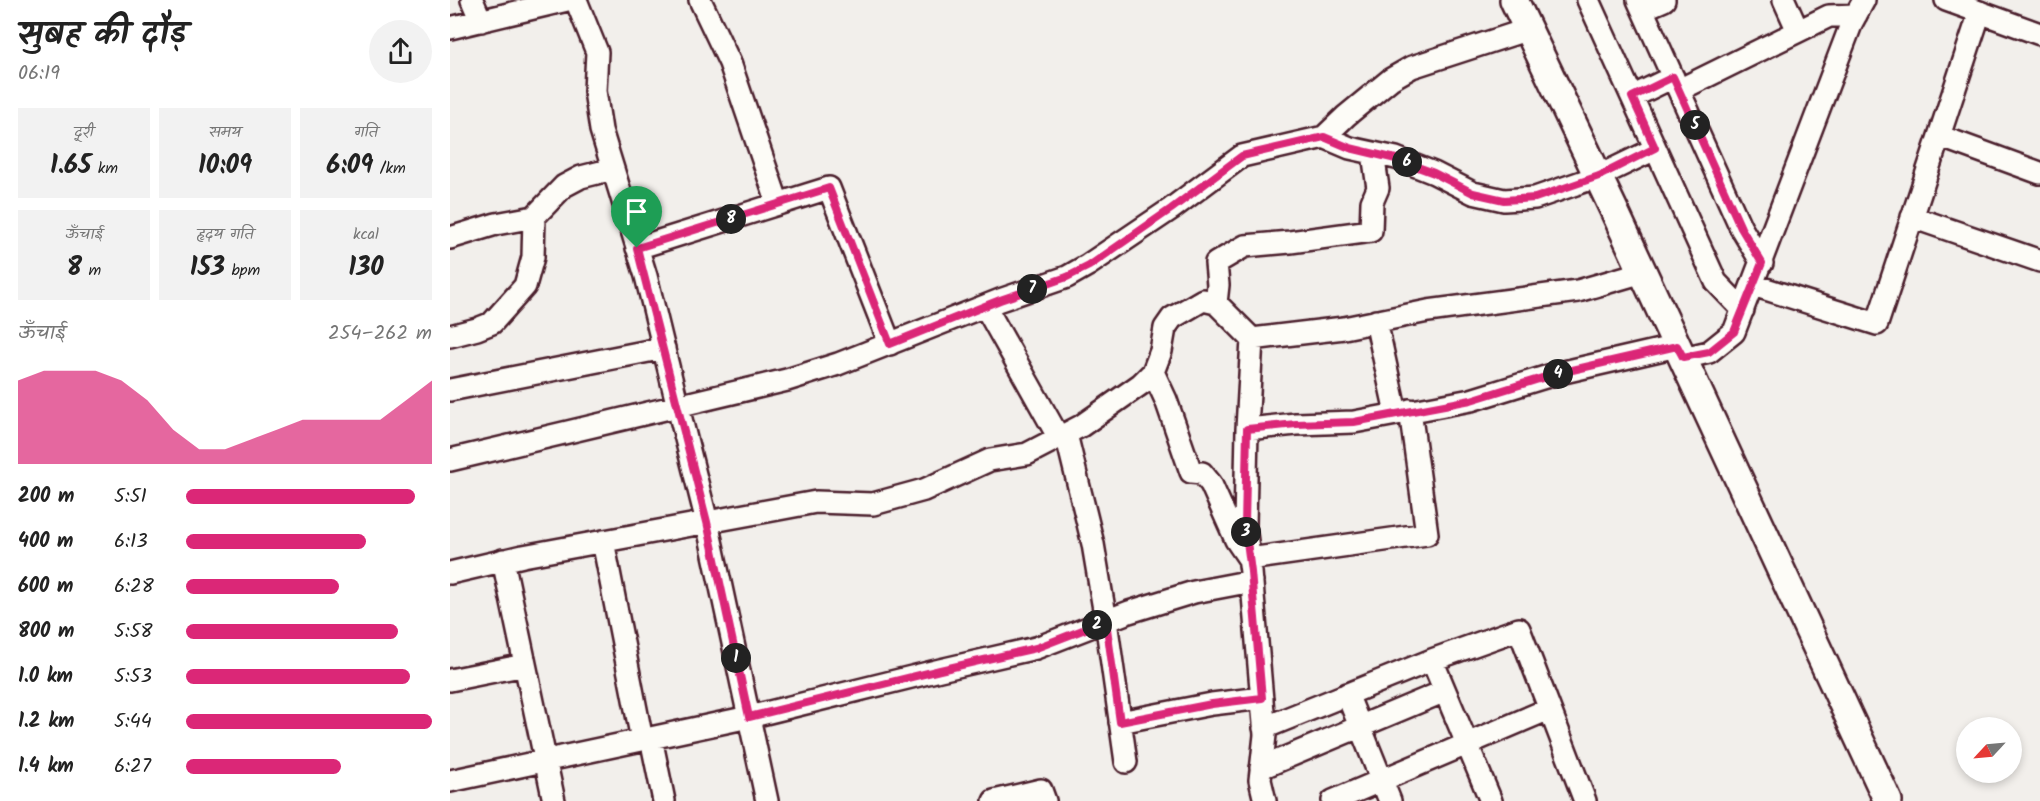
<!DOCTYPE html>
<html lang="hi">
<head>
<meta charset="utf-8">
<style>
  body { margin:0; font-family:Kalam,"Playpen Sans Deva",sans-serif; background:#f2f2f2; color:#222; height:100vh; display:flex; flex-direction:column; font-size:22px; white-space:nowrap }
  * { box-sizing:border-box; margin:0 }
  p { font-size:20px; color:#767676 }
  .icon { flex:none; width:33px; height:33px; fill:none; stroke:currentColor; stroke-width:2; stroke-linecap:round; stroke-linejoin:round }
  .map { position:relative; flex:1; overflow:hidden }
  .details { display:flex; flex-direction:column; background:#fff; width:450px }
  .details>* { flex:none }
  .needle { width:39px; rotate:244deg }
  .tools { position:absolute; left:1506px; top:717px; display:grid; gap:12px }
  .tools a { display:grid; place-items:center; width:66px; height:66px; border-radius:50%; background:#fff; box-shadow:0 3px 9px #0003; font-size:30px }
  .pin { position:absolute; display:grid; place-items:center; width:51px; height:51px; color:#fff; margin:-62px -26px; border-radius:50% 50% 50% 0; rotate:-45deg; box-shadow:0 0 6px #0007 }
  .pin .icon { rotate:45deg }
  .km { position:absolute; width:30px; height:30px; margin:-15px; border-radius:50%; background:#222; color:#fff; font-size:16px; line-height:30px; text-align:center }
  .round { display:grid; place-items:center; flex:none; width:63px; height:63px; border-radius:32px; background:#f2f2f2 }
  .overview { display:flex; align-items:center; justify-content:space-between; height:102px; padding:0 18px }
  h1 { font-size:33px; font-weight:700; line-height:45px }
  .metrics { display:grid; grid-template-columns:repeat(3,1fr); gap:9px; height:102px; padding:6px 18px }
  .metrics div { display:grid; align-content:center; border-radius:0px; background:#f2f2f2; text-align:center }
  .metrics b { font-size:26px; font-weight:700 }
  .metrics small { font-size:16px; font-weight:400 }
  .metrics p { font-size:16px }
  .chart { height:168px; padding:12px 18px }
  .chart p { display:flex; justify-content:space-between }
  .chart svg { width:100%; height:108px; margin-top:6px; fill:#db2777; opacity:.7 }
  ul { padding:0 18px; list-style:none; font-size:20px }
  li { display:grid; grid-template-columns:96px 72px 1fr; align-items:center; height:45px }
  li i { height:15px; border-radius:8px; background:#db2777 }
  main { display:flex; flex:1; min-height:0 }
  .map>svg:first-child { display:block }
</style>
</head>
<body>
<main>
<section class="details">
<div class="overview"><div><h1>सुबह की दौड़</h1><p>06:19</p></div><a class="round"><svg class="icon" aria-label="share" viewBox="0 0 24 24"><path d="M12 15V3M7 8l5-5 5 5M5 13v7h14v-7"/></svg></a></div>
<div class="metrics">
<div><p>दूरी</p><b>1.65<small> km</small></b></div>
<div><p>समय</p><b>10:09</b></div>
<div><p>गति</p><b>6:09<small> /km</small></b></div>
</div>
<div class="metrics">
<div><p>ऊँचाई</p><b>8<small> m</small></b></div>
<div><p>हृदय गति</p><b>153<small> bpm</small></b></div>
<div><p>kcal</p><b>130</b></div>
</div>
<div class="chart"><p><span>ऊँचाई</span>254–262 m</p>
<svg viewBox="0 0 160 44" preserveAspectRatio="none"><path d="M0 44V10L10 6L20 6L30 6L40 10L50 18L60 30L70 38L80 38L90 34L100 30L110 26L120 26L130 26L140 26L150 18L160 10V44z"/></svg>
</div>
<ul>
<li><b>200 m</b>5:51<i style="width:93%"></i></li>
<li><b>400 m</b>6:13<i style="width:73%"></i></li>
<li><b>600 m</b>6:28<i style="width:62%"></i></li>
<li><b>800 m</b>5:58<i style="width:86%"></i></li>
<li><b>1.0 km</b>5:53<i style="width:91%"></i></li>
<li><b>1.2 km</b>5:44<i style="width:100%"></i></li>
<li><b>1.4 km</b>6:27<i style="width:63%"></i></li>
</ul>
</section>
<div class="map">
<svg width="1590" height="801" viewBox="0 0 1590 801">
  <rect width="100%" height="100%" fill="#f2efeb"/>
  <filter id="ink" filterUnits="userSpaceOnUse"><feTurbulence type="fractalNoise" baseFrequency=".0167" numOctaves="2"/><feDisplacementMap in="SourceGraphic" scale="12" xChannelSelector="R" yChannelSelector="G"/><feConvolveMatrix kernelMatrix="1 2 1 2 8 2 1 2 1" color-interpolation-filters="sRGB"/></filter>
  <g filter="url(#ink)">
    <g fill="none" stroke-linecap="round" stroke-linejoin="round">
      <defs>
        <path id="minor" d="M22 0 31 21
          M126 0 147 52 145 91 151 130 196 276 228 407 257 522 317 801
          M250 0 280 63 328 204
          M1138 0 1266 282 1293 310
          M1188 0 1291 228 1312 263
          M1334 0 1348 31
          M1496 0 1590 34
          M1193 9 1214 0
          M0 28 117 0
          M1229 90 1379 16 1406 15
          M1182 97 1223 77
          M1489 136 1590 173
          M874 137 900 148 946 158 984 173 1023 193 1054 200 1085 198 1149 176 1205 149
          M1462 217 1590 261
          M0 238 46 224 84 217 114 186 131 177 163 169
          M187 248 379 188 440 344
          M1303 285 1427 324 1530 12
          M766 303 768 285 766 263 795 246 840 242 921 231 922 202 928 188 923 153
          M535 306 609 438
          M926 321 946 413
          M0 336 27 329 42 323 75 286 83 257 84 217
          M802 339 797 429 795 526 801 572 815 735 810 780 815 801
          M1233 358 1259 352 1284 332 1402 22 1414 0
          M703 372 716 400 741 472 752 473 761 484 786 540 799 559 977 534 960 410
          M0 390 214 348
          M797 429 846 424 904 422 1021 400 1105 374 1227 346
          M616 434 643 544 656 621 676 762
          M0 460 337 380 388 364 550 300 617 277 638 265 721 209 792 156 874 137 896 116 941 79 962 67 1079 29
          M153 541 192 740
          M53 560 104 801
          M0 573 73 556 366 502 423 504 474 490 540 460 577 454 631 426 691 384 703 372 711 351 715 328 722 318 753 300 766 303 802 339 894 328 978 311 1128 291 1193 272
          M982 660 1041 801
          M0 680 75 665
          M897 694 940 801
          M670 722 762 704 812 698
          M814 728 982 660 1069 629 1135 801
          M201 738 214 801
          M811 768 995 691
          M0 781 299 717 490 670 586 648 679 612 744 592 802 581
          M544 801 591 790 595 801
          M883 801 1099 709"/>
        <path id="major" d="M1064 0 1164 210 1438 801"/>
      </defs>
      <use href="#minor" stroke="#4a1f2b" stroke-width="26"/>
      <use href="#major" stroke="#4a1f2b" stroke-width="32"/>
      <use href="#minor" stroke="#fdfcf7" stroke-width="21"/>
      <use href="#major" stroke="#fdfcf7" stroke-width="27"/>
    </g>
  </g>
  <g fill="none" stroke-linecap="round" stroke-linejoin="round" filter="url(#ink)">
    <defs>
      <path id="route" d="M1223 77 1291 228 1312 263 1284 332 1259 352 1233 357 1227 346 1105 374 1021 400 904 422 846 424 797 429 795 526 801 572 812 698 762 704 670 722 656 621 586 648 490 670 299 717 257 522 187 248 379 188 440 344 550 300 617 277 639 266 721 209 792 156 874 137 900 148 946 159 984 173 1023 193 1054 200 1085 198 1149 176 1205 148 1182 97Z"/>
    </defs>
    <use href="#route" stroke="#fff" stroke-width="12"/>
    <use href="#route" stroke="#db2777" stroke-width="8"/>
  </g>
</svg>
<div class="tools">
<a><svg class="needle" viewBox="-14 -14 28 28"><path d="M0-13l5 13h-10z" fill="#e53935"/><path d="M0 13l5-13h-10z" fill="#767676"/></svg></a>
</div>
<div class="pin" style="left:187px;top:248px;background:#1e9e55"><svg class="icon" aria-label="arrive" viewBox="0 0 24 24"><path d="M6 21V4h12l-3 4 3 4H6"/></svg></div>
<b class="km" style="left:286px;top:658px">1</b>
<b class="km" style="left:647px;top:625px">2</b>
<b class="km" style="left:796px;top:532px">3</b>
<b class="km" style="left:1108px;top:374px">4</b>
<b class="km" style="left:1245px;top:125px">5</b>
<b class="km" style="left:957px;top:162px">6</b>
<b class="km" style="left:582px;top:289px">7</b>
<b class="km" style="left:281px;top:219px">8</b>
</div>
</main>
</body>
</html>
